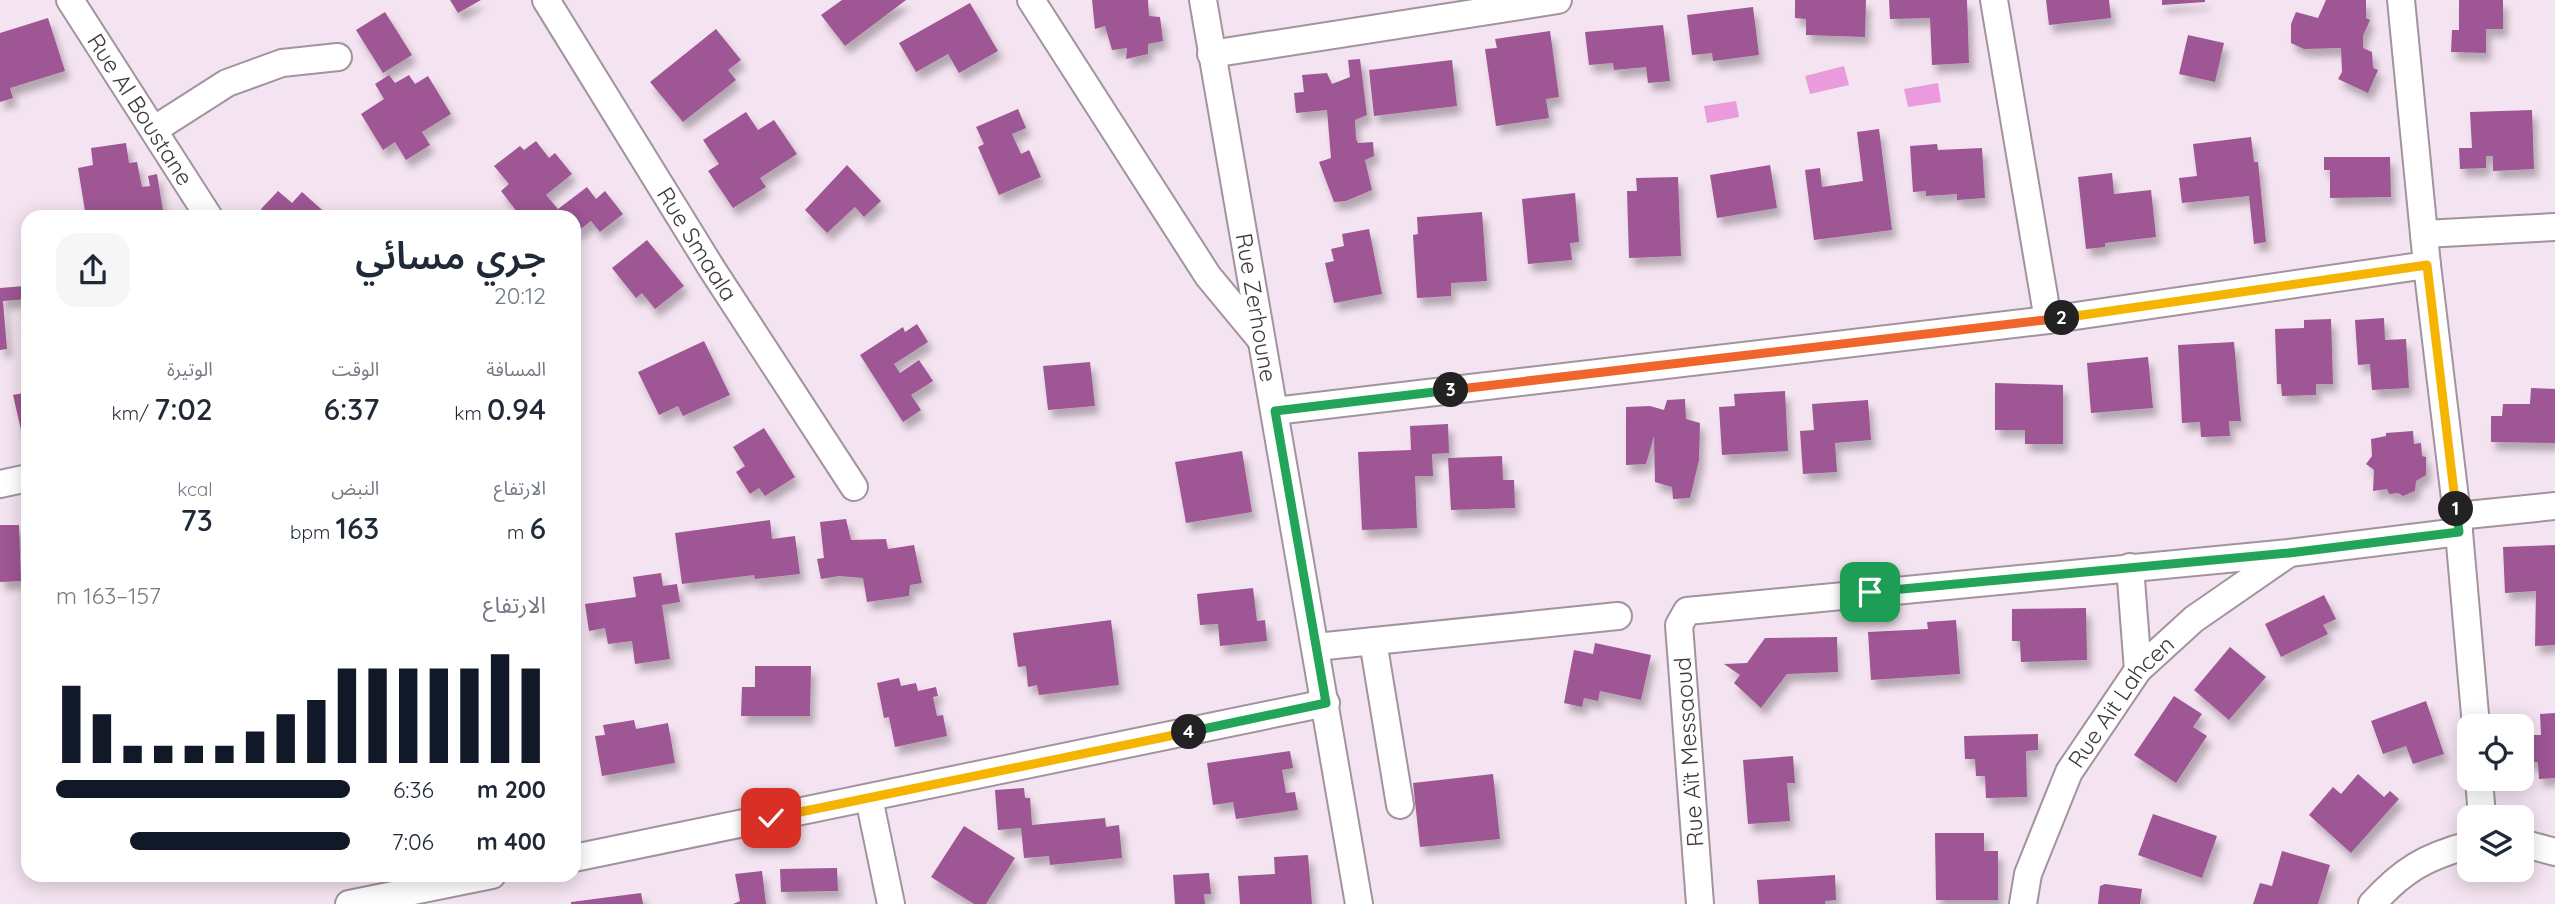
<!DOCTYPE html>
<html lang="ar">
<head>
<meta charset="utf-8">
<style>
  body { margin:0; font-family:Quicksand,"Noto Sans Arabic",sans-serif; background:#f6f6f7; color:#1f2937; direction:rtl; height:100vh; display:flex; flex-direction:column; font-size:26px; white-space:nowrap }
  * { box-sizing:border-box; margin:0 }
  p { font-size:23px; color:#747a83 }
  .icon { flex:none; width:38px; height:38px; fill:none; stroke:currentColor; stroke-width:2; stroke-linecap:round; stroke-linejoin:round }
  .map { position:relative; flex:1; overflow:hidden; direction:ltr }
  .drawer { position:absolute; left:21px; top:210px; width:560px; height:672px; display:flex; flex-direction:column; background:#fff; border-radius:21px; box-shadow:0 4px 18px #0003; direction:rtl }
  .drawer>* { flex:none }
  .controls { position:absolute; left:2457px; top:714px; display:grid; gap:14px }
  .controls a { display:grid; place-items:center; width:77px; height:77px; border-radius:14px; background:#fff; box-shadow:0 4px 18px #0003; font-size:35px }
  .pin { position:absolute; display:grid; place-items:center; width:60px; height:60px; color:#fff; margin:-30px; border-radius:14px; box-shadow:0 4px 10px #0006 }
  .km { position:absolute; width:35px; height:35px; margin:-18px; border-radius:50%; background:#222; color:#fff; font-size:19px; line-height:35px; text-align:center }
  .round { display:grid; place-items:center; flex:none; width:74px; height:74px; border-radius:21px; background:#f6f6f7 }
  .overview { display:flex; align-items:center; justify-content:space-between; height:119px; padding:0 35px }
  h1 { font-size:38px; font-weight:600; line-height:52px }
  .figures { display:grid; grid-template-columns:repeat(3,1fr); gap:10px; height:119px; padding:7px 35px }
  .figures div { display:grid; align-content:center }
  .figures b { font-size:30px; font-weight:600 }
  .figures small { font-size:19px; font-weight:400 }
  .figures p { font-size:19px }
  .chart { height:196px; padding:14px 35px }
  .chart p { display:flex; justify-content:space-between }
  .chart svg { width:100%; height:126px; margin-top:7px; stroke:#111827; stroke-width:6 }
  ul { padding:0 35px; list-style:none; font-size:23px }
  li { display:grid; grid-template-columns:112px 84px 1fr; align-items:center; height:52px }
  li i { height:18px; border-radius:9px; background:#111827 }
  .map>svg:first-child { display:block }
</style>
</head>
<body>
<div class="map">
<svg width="2555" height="904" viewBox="0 0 2555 904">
  <defs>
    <filter id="shadow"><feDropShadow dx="4.5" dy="8" stdDeviation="3.5" flood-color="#0004"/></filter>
  </defs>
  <rect width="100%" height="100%" fill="#f4e3f0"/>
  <path fill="#ea9bdd" d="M1844 66 1849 85 1810 94 1805 76Z
    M1938 83 1941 102 1908 107 1904 89Z
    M1736 101 1739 117 1707 123 1704 106Z"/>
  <path fill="#9e5694" filter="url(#shadow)" d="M450 0H481L458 13Z
    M842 0H906L845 46 821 15Z
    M1092 0H1148L1149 16 1160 17 1163 41 1148 44V54L1126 59 1127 48 1112 50 1105 26 1095 29Z
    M1795 0H1866L1865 37 1806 35V19L1795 18Z
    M1889 0H1967L1969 63 1932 65 1930 18 1890 19Z
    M2046 0H2109L2111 18 2049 25Z
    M2162 0H2205V2L2162 5Z
    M2326 0H2366V18L2370 20 2363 36V48L2372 52 2373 68 2378 70 2368 93 2338 79 2342 72 2341 48 2304 49 2291 43V24L2296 12 2318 18Z
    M2459 0H2503V29H2486V53L2451 52 2452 30H2459Z
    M970 3 998 51 959 73 948 54 916 72 899 43Z
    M1753 7 1759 55 1713 61 1712 53 1692 55 1687 15Z
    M385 12 412 55 383 73 356 30Z
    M48 18 65 71 10 88 13 98 0 102V33Z
    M1663 25 1670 81 1648 83 1646 67 1614 70 1613 63 1589 65 1585 32Z
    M716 29 741 60 728 70 736 80 683 122 650 82Z
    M1550 31 1559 97 1546 99 1549 118 1496 126 1485 49 1497 48 1495 39Z
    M2188 35 2224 43 2215 82 2179 74Z
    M1360 59 1367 115 1355 120 1356 139 1358 143 1373 142 1374 156 1365 160 1372 190 1346 201 1334 202 1319 162 1331 158 1327 110 1296 113 1294 93 1304 92 1302 75 1327 73 1332 84 1350 77 1348 60Z
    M1452 60 1457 106 1374 116 1369 70Z
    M389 75 395 83 409 75 415 84 428 76 451 114 422 132 430 145 406 160 395 142 383 150 361 114 384 99 375 84Z
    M1018 109 1026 128 1012 134 1021 154 1029 150 1041 177 999 195 978 147 984 144 976 127Z
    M2532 110 2534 169 2493 171V156H2486V168L2460 169 2459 148H2472L2470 112Z
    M746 112 758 130 774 120 797 154 760 178 766 187 733 208 708 171 719 164 703 140Z
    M1879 129 1892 230 1814 240 1805 170 1820 168 1822 187 1863 181 1857 132Z
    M2251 137 2254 162H2258L2266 242 2254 244 2249 196 2182 203 2179 178 2197 176 2193 144Z
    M536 141 549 158 555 153 572 174 546 195 558 209 587 187 596 199 605 191 623 214 600 232 591 221 574 234V217H521L501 191 509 184 494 166 520 146 524 150Z
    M126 143 129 163 137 162 142 187 150 186 148 176 157 174 164 217H86L78 168 93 165 91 148Z
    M1937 144 1938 150 1982 148 1985 198 1957 200V194L1926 196V191L1913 192 1910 146Z
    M2324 157H2390L2391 197 2330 198V170H2324Z
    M847 165 881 201 864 217 855 207 827 233 805 210Z
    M1770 165 1777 208 1717 218 1710 175Z
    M2112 173 2114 194 2151 190 2156 237 2105 243V247L2086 249 2078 177Z
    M1678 177 1681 256 1629 258 1627 191H1637L1636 178Z
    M278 191 292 203 302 192 330 217H270L261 209Z
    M1575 193 1579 242 1570 243 1572 260 1528 264 1522 199Z
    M1482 212 1487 281 1451 283V296L1417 298 1413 235 1418 234 1417 217Z
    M1369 229 1382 294 1334 303 1325 263 1334 261 1331 249 1344 246 1342 234Z
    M647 240 684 286 655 309 642 293 636 298 612 268Z
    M22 274H28V299L3 301 7 349 0 350V288L24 286Z
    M2384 318 2385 340 2406 339 2409 388 2372 390 2370 364 2358 365 2355 320Z
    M2331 319 2333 384H2316V395L2282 396 2281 384H2277L2275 329 2304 328V320Z
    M917 324 928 342 894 364 900 373 919 360 933 381 911 395 921 410 903 422 860 355 903 327 905 332Z
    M704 341 730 395 683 416 678 406 659 415 638 372Z
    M2234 342 2241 421H2229L2230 436 2201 437 2200 422 2182 423 2178 345Z
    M2148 357 2153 408 2091 413 2087 363Z
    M1090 362 1095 406 1048 410 1043 366Z
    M1995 383 2063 385V444H2025V430H1995Z
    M2531 388 2555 389V443L2491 442V416H2502L2503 404H2530Z
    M1785 391 1788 451 1722 455 1719 407 1735 406 1734 394Z
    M28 392V456H27L13 395Z
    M1685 399 1686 419 1700 423 1699 460 1690 498 1673 499 1672 487 1655 482 1654 436 1646 464 1626 465V407L1650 406 1664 410 1667 400Z
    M1868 400 1871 440 1835 443 1837 472 1803 474 1800 431 1814 430 1812 404Z
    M1448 424 1449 453 1432 454 1433 476H1415L1417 528 1362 530 1358 452 1411 450 1410 426Z
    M764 428 795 477 765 496 759 488 750 494 736 472 745 466 733 447Z
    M2413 431 2414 444 2421 443 2422 456 2426 457V475L2416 481 2415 491 2403 496 2398 493 2389 494 2387 489 2373 491 2374 470 2366 464 2372 456 2371 439 2386 436V433Z
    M1242 451 1252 512 1186 523 1175 462Z
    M1502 456 1503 480H1514L1515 508 1451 510 1448 458Z
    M846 519 851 540 886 539 888 549 914 545 922 583 910 585 909 596 867 602 863 578 839 576 821 579 817 559 824 558 820 522Z
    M770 520 772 539 795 536 800 574 755 579 754 575 682 584 675 533Z
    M0 525H19L21 581 0 582Z
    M2555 545V645L2535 646 2536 591 2505 593 2503 547Z
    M661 573 663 586 677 584 680 602 662 605 670 659 635 664 632 641 608 644 605 628 589 631 585 604 636 597 633 577Z
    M1253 588 1257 621 1265 620 1267 641 1220 646 1218 624 1200 625 1197 594Z
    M2324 595 2336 619 2323 625 2328 634 2281 657 2265 624Z
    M2086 608 2087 660 2021 662 2020 641H2012V609Z
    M1111 620 1119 685 1039 695 1037 685 1028 687 1026 666 1018 667 1013 633Z
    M1956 620 1960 674 1871 680 1868 632 1928 629 1927 622Z
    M1837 637 1838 672 1787 674 1761 708 1734 683 1740 675 1724 664 1747 663 1765 638Z
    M1595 643 1651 655 1641 700 1600 691 1598 701 1584 698 1582 707 1564 703 1574 650 1593 654Z
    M2230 647 2266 677 2229 720 2194 690Z
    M755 666H811L810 716H741L742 687H755Z
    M899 678 901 686 916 683 918 691 936 687 938 696 933 697 937 716 943 715 947 736 895 747 889 717 884 718 877 683Z
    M2174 696 2202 714 2193 727 2207 736 2176 783 2134 755Z
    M2426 701 2444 754 2413 764 2406 746 2383 754 2371 721Z
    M2555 713V778L2539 779 2538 762H2527L2525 735H2541L2540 714Z
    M634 720 636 729 668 723 675 763 602 776 595 736 605 735 603 725Z
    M2038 734V750L2026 751 2027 797 1986 798 1985 776H1976L1975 759H1965L1964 736Z
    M1290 751 1293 768 1282 770 1286 793 1295 792 1298 810 1236 819 1233 802 1213 805 1207 763Z
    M1793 756 1795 783H1787L1790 821 1748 824 1743 760Z
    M1493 774 1500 839 1420 847 1413 783Z
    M2358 774 2384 797 2390 791 2399 799 2351 853 2309 815 2333 787 2341 794Z
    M1024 788 1025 798H1030L1032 825 1105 818 1106 827 1119 825 1122 858 1050 865 1049 856 1024 858 1021 828 998 830 995 790Z
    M2153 814 2217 836 2202 878 2138 855Z
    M964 826 1015 858 986 904H974L931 877Z
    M1935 833H1984V851H1998V900H1936Z
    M2282 851 2330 865 2318 904H2253L2260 883 2272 886Z
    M1308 855 1312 904H1240L1238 876 1275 874 1274 857Z
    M837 868 838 891 781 892 780 869Z
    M762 871 766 904H733L740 901 735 874Z
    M1209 873 1211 894H1204L1205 904H1175L1173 875Z
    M1835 875 1836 900 1825 901V904H1759L1757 880Z
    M2105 884 2142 889 2140 904H2098L2100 886Z
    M641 893 643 904H571V902Z"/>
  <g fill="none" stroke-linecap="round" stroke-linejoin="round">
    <defs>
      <g id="minor">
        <path id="s1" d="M70 0 209 217"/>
        <path id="s2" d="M546 0 712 269 854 487"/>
        <path d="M1031 0 1208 276 1261 340"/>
        <path id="s3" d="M1203 0 1359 904"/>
        <path d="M1994 0 2048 320"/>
        <path d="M2401 0 2427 265 2459 532 2476 726"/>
        <path d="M1211 54 1558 0"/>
        <path d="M155 129 227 83 282 63 338 57"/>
        <path d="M2424 234 2555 227"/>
        <path d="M1275 411 2048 320 2427 265"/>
        <path d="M0 484 28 478"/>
        <path d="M2457 516 2555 506"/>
        <path d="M2130 567 2138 670"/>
        <path d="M1373 641 1400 805"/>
        <path d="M1316 647 1618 616"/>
        <path d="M2479 779 2482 817"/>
        <path d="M869 798 891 904"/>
        <path d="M2522 843 2555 852"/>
        <path d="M574 858 1326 703"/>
        <path d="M349 904 492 875"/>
        <path d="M1700 904 1679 625 1687 611 2289 553 2459 532"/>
        <path id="s4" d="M2023 904 2028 874 2069 772 2138 670 2194 619 2288 554"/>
        <path d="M2372 904C2403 870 2425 857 2469 845"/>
      </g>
    </defs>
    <use href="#minor" stroke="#a2939f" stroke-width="30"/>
    <use href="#minor" stroke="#fff" stroke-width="26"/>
  </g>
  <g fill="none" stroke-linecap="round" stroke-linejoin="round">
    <defs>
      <path id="split-1" d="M1870 592 2289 553 2459 532 2456 509"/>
      <path id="split-2" d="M2062 318 2427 265 2456 509"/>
      <path id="split-3" d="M1451 390 2062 318"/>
      <path id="split-4" d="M1189 732 1326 703 1275 411 1451 390"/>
      <path id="split-5" d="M771 818 1189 732"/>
    </defs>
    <use href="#split-1" stroke="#fff" stroke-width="14"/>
    <use href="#split-2" stroke="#fff" stroke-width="14"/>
    <use href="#split-3" stroke="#fff" stroke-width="14"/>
    <use href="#split-4" stroke="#fff" stroke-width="14"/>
    <use href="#split-5" stroke="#fff" stroke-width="14"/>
    <use href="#split-1" stroke="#22a559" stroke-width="9"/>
    <use href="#split-2" stroke="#f5b400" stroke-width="9"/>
    <use href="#split-3" stroke="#f0652b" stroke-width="9"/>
    <use href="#split-4" stroke="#22a559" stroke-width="9"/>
    <use href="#split-5" stroke="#f5b400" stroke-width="9"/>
  </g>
  <g text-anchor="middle" stroke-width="7" stroke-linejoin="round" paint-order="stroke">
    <g font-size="23" fill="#3f383d" stroke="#fff">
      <text dy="8" stroke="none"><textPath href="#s1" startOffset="130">Rue Al Boustane</textPath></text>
      <text dy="8" stroke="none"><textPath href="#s2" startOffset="287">Rue Smaala</textPath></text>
      <text dy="8" stroke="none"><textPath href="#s3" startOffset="312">Rue Zerhoune</textPath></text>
      <text dy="8" stroke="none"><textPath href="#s4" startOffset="228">Rue Ait Lahcen</textPath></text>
      <text transform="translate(1689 752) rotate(-94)" y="8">Rue Aït Messaoud</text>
    </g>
  </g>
</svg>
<div class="controls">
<a><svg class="icon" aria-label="locate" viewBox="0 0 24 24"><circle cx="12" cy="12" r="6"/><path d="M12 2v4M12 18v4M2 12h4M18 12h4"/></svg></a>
<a><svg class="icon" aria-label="layers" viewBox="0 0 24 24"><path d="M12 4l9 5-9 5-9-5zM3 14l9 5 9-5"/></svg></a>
</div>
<div class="pin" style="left:1870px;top:592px;background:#1e9e55"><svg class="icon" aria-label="arrive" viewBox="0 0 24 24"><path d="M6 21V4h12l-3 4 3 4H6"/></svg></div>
<div class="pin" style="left:771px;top:818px;background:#d93025"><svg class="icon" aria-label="check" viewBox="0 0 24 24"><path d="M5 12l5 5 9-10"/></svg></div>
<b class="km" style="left:2456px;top:509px">1</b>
<b class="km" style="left:2062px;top:318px">2</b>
<b class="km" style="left:1451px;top:390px">3</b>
<b class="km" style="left:1189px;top:732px">4</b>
<section class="drawer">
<div class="overview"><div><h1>جري مسائي</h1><p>20:12</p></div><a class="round"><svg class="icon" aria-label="share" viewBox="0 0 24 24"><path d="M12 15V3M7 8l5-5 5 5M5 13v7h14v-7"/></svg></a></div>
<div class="figures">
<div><p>المسافة</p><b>0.94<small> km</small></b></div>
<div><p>الوقت</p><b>6:37</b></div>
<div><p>الوتيرة</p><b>7:02<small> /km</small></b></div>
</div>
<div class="figures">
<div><p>الارتفاع</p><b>6<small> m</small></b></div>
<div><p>النبض</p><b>163<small> bpm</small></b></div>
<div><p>kcal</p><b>73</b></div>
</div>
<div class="chart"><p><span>الارتفاع</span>157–163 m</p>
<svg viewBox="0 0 160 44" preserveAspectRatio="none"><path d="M5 44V17M15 44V27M25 44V38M35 44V38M45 44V38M55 44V38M65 44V33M75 44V27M85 44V22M95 44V11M105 44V11M115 44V11M125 44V11M135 44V11M145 44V6M155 44V11"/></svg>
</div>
<ul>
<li><b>200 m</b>6:36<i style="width:100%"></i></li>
<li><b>400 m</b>7:06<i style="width:75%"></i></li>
</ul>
</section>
</div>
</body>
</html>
